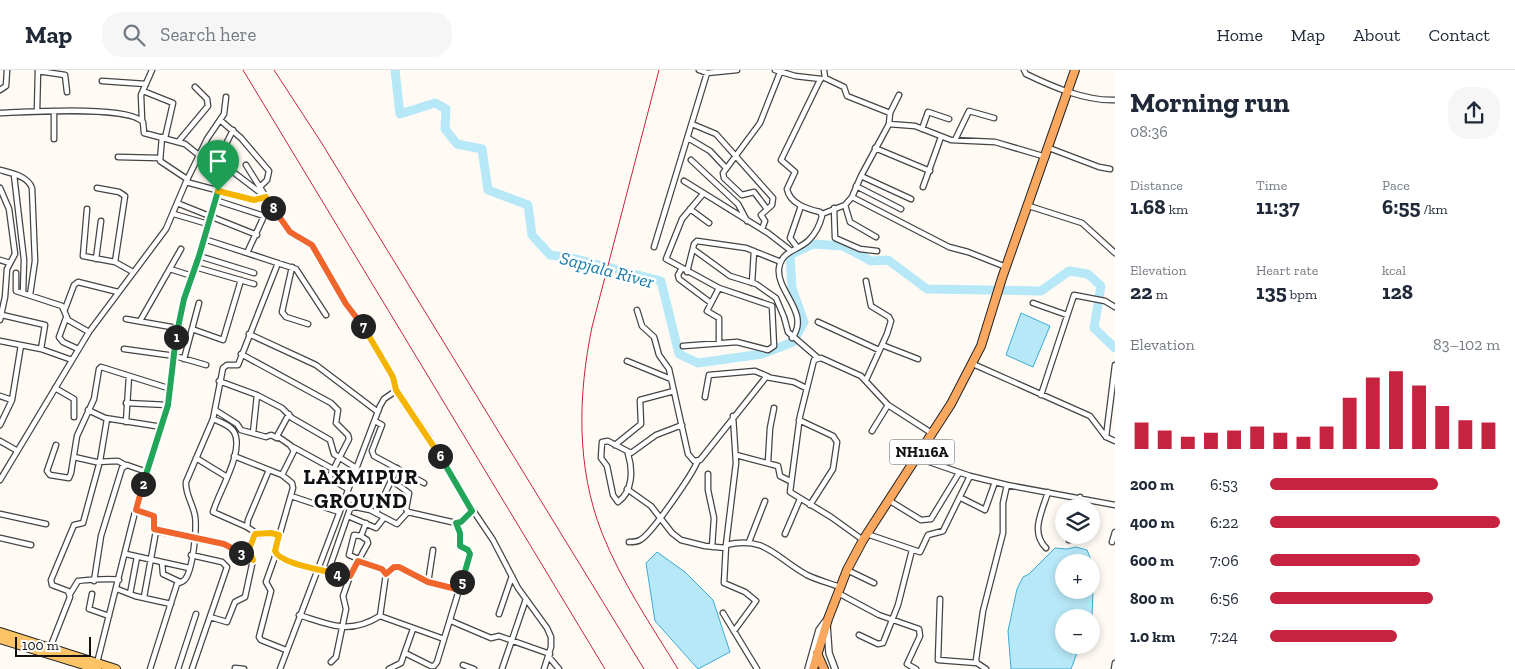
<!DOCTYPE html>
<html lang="en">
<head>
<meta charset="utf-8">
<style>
  body { margin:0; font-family:"Zilla Slab",serif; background:#f6f6f7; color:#1f2937; height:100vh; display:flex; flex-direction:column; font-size:19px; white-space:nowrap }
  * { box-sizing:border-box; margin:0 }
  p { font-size:16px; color:#747a83 }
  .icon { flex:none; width:28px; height:28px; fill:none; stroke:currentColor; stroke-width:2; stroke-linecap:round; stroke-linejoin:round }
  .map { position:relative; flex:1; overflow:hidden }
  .drawer { display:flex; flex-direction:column; background:#fff; width:400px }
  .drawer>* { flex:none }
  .controls { position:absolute; left:1055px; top:429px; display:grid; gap:10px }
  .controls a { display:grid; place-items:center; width:45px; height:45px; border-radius:50%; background:#fff; box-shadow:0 2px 8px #0003; font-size:25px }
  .scale { position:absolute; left:15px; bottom:12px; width:76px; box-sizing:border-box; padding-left:5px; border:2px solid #111; border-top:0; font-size:14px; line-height:18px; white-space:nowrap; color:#111; -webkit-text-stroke:4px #fff; paint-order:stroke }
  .pin { position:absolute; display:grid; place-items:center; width:42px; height:42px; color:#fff; margin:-51px -21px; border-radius:50% 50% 50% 0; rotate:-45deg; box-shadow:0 0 5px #0007 }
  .pin .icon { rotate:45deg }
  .km { position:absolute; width:25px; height:25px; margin:-12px; border-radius:50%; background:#222; color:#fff; font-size:14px; line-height:25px; text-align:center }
  .round { display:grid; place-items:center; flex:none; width:52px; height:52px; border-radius:20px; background:#f6f6f7 }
  .overview { display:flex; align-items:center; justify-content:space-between; height:85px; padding:0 15px }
  h1 { font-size:28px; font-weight:800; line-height:38px }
  .stats { display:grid; grid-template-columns:repeat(3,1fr); gap:8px; height:85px; padding:5px 15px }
  .stats div { display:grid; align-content:center }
  .stats b { font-size:21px; font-weight:800 }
  .stats small { font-size:14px; font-weight:400 }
  .stats p { font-size:14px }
  .chart { height:140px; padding:10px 15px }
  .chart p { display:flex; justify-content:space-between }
  .chart svg { width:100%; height:90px; margin-top:5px; stroke:#c62340; stroke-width:6 }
  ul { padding:0 15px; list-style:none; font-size:16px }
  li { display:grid; grid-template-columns:80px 60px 1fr; align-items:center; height:38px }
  li i { height:12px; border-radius:6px; background:#c62340 }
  header { display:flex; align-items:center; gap:30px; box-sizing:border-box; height:70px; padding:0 25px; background:#fff; border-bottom:1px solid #e0e1e3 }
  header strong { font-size:24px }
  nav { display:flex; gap:28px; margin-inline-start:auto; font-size:18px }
  .search { width:350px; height:45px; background:#f6f6f7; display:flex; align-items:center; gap:12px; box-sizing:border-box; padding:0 18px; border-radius:20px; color:#747a83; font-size:19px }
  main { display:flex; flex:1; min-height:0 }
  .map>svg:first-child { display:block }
</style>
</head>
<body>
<header>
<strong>Map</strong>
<div class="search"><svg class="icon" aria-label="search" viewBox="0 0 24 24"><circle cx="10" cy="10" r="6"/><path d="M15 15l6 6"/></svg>Search here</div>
<nav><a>Home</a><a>Map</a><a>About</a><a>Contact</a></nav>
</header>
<main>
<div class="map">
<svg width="1115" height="599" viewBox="0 0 1115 599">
  <rect width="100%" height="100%" fill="#fffbf4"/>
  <path fill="#b7e8f8" stroke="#3baad2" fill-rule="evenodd" d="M1021 243 1050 256 1033 297 1006 285Z
    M1076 477 1087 480 1094 497 1092 546 1091 548H1064V575H1080L1071 599H1011L1008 561 1017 519 1023 507 1029 504 1055 478 1067 479ZM1091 492V520H1064V492Z
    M657 482 685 502 713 530 730 582 698 599 655 551 646 493Z"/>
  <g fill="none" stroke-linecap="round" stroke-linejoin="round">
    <path stroke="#b7e8f8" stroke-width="9" d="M395 0 400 44 435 33 446 39 445 59 457 74 482 79 488 120 528 135 532 165 550 185 572 188 661 211 679 284 698 293 762 284 793 272 804 252 792 218 790 185 813 174 843 176 871 191 888 190 927 219 1041 221 1069 201 1088 204 1101 216 1094 258 1115 278"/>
    <defs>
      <path id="minor" d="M699 0 707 3 737 0
        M775 0 795 6 821 9
        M824 0 825 8 844 17 847 26 890 43
        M1024 0 1026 4C1053 17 1085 31 1115 30
        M38 1 65 5 67 22
        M102 11 146 14
        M0 20 6 16 7 0
        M143 21 173 33 165 68
        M899 25 890 43 889 54 861 106 852 127 949 177 968 182 1006 197
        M37 41 38 0
        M54 41V69
        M0 43C26 42 128 35 143 52L144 63 185 74 200 86 224 95 262 124 290 162 312 175 346 234 375 275 393 307 397 320 429 367 454 412 493 470 518 518 547 558 551 567V577L544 599
        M142 50 141 25 152 0
        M220 50 241 68 269 101 267 110 260 117
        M692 54 716 64 773 128 772 135 761 145 765 151 762 159
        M889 54 915 56 951 70 995 72 1046 87
        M922 59 928 42 949 49
        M162 67 160 91 187 109
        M688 68 710 81 726 98
        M955 70 969 41 994 48
        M178 72 208 36 207 29 195 17
        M875 78 930 101
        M1049 78 1099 97 1110 99
        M118 87 159 88
        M691 90 738 134 747 151
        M217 92 233 60
        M0 100C11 103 28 106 32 118L35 191 30 225
        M14 105 24 190 23 223
        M861 106 911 129
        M684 111 768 163 790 180
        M186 112 254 130 266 127 246 95
        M856 116 901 139
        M923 117 941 67
        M0 118 9 139 15 184 7 199 5 227 0 250
        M97 118 119 122 125 126 115 192
        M215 130 264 146
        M177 133 257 165
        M845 135 850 152 876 167
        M1029 136 1082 153 1115 183
        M834 138 835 168 860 179 877 181
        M87 139 83 186 115 192 133 202
        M690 139 709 153
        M767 139 754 122 742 125 724 108 723 103 760 53 781 0
        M174 144 208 154
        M822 144 845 135 852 127
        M204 169 296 199 326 245
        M654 177 707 3
        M797 177 790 168 801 136
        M693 179 730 206 756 214 776 228 784 247 788 262 818 288
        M247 183 270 133
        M199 186 254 203
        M96 189 101 151
        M0 190 10 193
        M195 197 254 214
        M292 197 282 242 286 247 308 254
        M682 198 678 205 679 209 711 233
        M170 199 192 206
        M687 202 694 174 697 171 746 178 781 192
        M16 203V221L62 236 68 250 89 262
        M866 211 871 236 889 247 891 251 887 264 866 310
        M752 213 754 181
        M719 218 707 241 719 248V272
        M1033 233 1067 245
        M65 239 74 215 78 212 118 222
        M637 240 642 256 654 267 659 285 669 299 688 384 694 391 700 390 766 307 794 312 806 318
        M2 245 45 255 41 279
        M66 248 59 267 63 272 78 279
        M126 249 177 258
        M140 251 181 179
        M818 252 879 280
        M192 259 223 270 241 210
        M249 264 316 295 378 342
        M792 268C811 243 776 222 779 198 782 180 798 181 809 170 815 164 820 154 822 146L820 142C807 139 790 134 787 119L795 102 781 90 820 10
        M0 271 41 279 72 290
        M882 275 918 289
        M683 276 737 272 768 280 774 276 772 236 719 218 666 189 682 149 703 124
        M124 279 175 286 206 295
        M241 284 331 333 338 340 336 353 348 365 349 369 329 408 348 419
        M184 289 199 233
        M627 291 671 309
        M973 294 1090 346 1106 367 1115 371
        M219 311 257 325 282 338 292 348 330 370 334 384 356 398
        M55 318 74 329V347
        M1041 325 1074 225 1105 231 1115 237
        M0 326 12 330
        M705 327 709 305 755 301 769 307
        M126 333 168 335
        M88 340 105 348 162 357
        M215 340 237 354 241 360 266 367 271 365 277 368
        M733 346 736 393 726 475 724 513 745 522 756 531 734 561
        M213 349C220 352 230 355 234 362 245 381 218 423 213 442L247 457
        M799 350 833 366 837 372 833 399 810 435
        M375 351 382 355 372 381 374 386 424 413
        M126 352 129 306
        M0 355 12 330 21 275
        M872 361 888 335
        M253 363 257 325
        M1106 367 1115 295
        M0 371 16 380
        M56 375 47 401 50 405 69 408 71 403 77 366 94 329 99 299 101 297 171 319
        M615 375 641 354 640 330 674 321
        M293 377 333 399
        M628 384C633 400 633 421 618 432L613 425 607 396 601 388 602 372 608 371 631 383 656 365 682 355
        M736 385 778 396 780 406 790 411
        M234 386 282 405 292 413 293 418 276 477V484L292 493 350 506 368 473 367 470 361 466 366 453
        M74 387 96 392 118 391 125 395
        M196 388 227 407
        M918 388 970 406 1007 415 1115 435
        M768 392 770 358 774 338
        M269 400 248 450 247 457 259 465 271 463 279 465
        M708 404V420L714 448 712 477
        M282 405 294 381 290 375 277 366 289 344
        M0 410 89 262 166 159 186 112 207 69 224 44 226 27
        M391 410 409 423 406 439 408 442
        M627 419 651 436 672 463 681 470 705 476 726 478
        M291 426 339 442
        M961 428 985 440 995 412
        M890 431 921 450 931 449 959 403
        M1078 438 1080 427
        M136 440 154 446 153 457 156 461 224 474 253 490
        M376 443 397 398
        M0 444 46 454
        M348 446 376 458 383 449
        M785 464 800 429
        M867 464 920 482 928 465 943 461 970 406
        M361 466 354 465 349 485 382 499 386 504 380 546 444 569
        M0 468 31 475
        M863 470 831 447 790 422 800 346 814 290 821 288 861 306 888 335 933 364
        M1069 470 1070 465
        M629 472C632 472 637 472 640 470 651 465 693 403 697 392
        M749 472 765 431
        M1112 472 1115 462
        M726 475C765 465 776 488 807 505 817 510 829 513 840 517
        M1046 478C1030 462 1042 442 1048 422
        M126 484 189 498
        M276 484 266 512 271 521 259 567 261 570 286 580
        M191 485 222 492 227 497 192 599
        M162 492 163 504 180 512
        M847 500 874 513
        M328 502 351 436 370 440 397 454 408 442 456 453 461 452 472 441
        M386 504 394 497H399L428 513 460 520
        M94 511 101 466 122 398 127 395 147 402
        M428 513 433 480
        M117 519 135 526 171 534
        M838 523 879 545 919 559 920 566 907 594 916 599
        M70 524 78 511C84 510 115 508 119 510
        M92 524 89 539 109 546
        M130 524 137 487
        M144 527 156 461
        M940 529 938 590 977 593
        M723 543 757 599
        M499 544 512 506
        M299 545C331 555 349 565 380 546
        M210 547 227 552 235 532 245 527 253 490 249 479 255 464
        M451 551 491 568 499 566 550 584
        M859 565 878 574 883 573 898 535 912 480
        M50 578 70 527 68 521 52 515 51 510 74 455 83 453 100 391 107 349
        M405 583 431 596H434L437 592 470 484 468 480 460 476V463L456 453
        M549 587 559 599
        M331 592 336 587 346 539 343 526 350 506
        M97 593 139 426 165 347 184 229 199 186 218 121
        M463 595 474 599
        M235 598 244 599
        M150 599 177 514C180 512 184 512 186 508 193 497 197 458 195 446 193 434 185 424 186 412L213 349 223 298 227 295H238L278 193
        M178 599 196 544
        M280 599 380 336 384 329 397 320
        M389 599 401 593 413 559
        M502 599 526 529
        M986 599 977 593 976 590 983 541 1003 463V433L1007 415
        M1114 599 1115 593"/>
      <path id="tertiary" d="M827 555 829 583 835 599
        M808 599 819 560 825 552"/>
      <path id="primary" d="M0 562 116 599
        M0 569 97 599"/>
      <path id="trunk" d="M817 583 824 599
        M813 599 828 549 847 500 863 470 951 334 981 276 1002 208 1075 0"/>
    </defs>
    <use href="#minor" stroke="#444" stroke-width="7"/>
    <use href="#tertiary" stroke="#444" stroke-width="8"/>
    <use href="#primary" stroke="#222" stroke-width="10"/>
    <use href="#trunk" stroke="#222" stroke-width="10"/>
    <use href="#minor" stroke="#fff" stroke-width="4.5"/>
    <use href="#tertiary" stroke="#fff" stroke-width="5.5"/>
    <use href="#primary" stroke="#fcc467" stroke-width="8"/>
    <use href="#trunk" stroke="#faa860" stroke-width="8"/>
    <path stroke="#c62340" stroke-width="1" d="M243 0 605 599
      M274 0 321 72 644 599
      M659 0 592 257C578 325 576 397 602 463 621 511 651 555 678 599"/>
  </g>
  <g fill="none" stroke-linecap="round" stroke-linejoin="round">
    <defs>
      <path id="split-1" d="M176 267 184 229 199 186 218 121"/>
      <path id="split-2" d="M143 414 168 335 176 267"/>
      <path id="split-3" d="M143 414 136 440 154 446V459L224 474 241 483"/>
      <path id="split-4" d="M241 483 253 490 249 479 255 464 271 463 279 465 275 481C280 494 324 500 337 504"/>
      <path id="split-5" d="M337 504 350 506 358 491 382 499 386 504 394 497H399L428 512 460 520 462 512"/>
      <path id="split-6" d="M440 386 472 441 461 452 456 453 460 463V476L468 480 470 484 462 512"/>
      <path id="split-7" d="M363 256 393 307 396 320 440 386"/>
      <path id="split-8" d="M273 138 290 162 312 175 346 234 363 256"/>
      <path id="split-9" d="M218 121 254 130 266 127 273 138"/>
    </defs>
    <use href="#split-1" stroke="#fff" stroke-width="10"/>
    <use href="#split-2" stroke="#fff" stroke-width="10"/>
    <use href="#split-3" stroke="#fff" stroke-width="10"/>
    <use href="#split-4" stroke="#fff" stroke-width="10"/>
    <use href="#split-5" stroke="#fff" stroke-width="10"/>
    <use href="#split-6" stroke="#fff" stroke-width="10"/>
    <use href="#split-7" stroke="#fff" stroke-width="10"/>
    <use href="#split-8" stroke="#fff" stroke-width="10"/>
    <use href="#split-9" stroke="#fff" stroke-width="10"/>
    <use href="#split-1" stroke="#22a559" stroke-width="6"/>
    <use href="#split-2" stroke="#22a559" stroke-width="6"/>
    <use href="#split-3" stroke="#f0652b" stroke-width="6"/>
    <use href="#split-4" stroke="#f5b400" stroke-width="6"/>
    <use href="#split-5" stroke="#f0652b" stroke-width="6"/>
    <use href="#split-6" stroke="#22a559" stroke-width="6"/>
    <use href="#split-7" stroke="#f5b400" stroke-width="6"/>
    <use href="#split-8" stroke="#f0652b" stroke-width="6"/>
    <use href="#split-9" stroke="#f5b400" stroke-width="6"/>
  </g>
  <g text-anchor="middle" stroke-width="5" stroke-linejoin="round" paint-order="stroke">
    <rect fill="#fff" stroke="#585858" stroke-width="1" x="889.5" y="369.5" width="65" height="25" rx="4"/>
    <g font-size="15" font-weight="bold" fill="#111">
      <text x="922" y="387">NH116A</text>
    </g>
    <g font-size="18" font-style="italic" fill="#147ba8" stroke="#fff">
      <text transform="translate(607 200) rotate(15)" y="6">Sapjala River</text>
    </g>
    <g font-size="21" font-weight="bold" letter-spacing="1" fill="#111" stroke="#fff">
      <text x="361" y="414">LAXMIPUR<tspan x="361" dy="24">GROUND</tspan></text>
    </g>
  </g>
</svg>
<div class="controls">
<a><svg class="icon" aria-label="layers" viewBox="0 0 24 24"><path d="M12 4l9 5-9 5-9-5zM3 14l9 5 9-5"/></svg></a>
<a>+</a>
<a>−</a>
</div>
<div class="scale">100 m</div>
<div class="pin" style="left:218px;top:121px;background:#1e9e55"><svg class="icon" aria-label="arrive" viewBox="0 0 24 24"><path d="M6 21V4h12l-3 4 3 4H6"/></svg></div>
<b class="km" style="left:176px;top:267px">1</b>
<b class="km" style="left:143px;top:414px">2</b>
<b class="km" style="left:241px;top:483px">3</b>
<b class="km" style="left:337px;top:504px">4</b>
<b class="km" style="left:462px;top:512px">5</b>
<b class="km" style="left:440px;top:386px">6</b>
<b class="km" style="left:363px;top:256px">7</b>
<b class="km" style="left:273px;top:138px">8</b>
</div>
<section class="drawer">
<div class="overview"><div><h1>Morning run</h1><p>08:36</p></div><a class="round"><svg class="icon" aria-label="share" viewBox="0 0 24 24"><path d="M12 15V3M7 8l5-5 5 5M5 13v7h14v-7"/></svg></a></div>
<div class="stats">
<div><p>Distance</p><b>1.68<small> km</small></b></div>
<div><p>Time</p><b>11:37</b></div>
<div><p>Pace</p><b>6:55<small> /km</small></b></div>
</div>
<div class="stats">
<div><p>Elevation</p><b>22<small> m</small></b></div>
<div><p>Heart rate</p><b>135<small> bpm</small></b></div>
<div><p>kcal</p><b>128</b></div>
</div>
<div class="chart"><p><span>Elevation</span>83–102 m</p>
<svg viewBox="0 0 160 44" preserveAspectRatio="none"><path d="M5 44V31M15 44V35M25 44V38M35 44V36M45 44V35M55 44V33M65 44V36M75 44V38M85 44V33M95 44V19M105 44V9M115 44V6M125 44V13M135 44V23M145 44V30M155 44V31"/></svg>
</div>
<ul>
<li><b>200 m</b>6:53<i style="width:73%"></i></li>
<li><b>400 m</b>6:22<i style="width:100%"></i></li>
<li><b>600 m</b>7:06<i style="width:65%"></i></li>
<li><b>800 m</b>6:56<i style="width:71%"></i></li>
<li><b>1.0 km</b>7:24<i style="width:55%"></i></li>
</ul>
</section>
</main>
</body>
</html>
